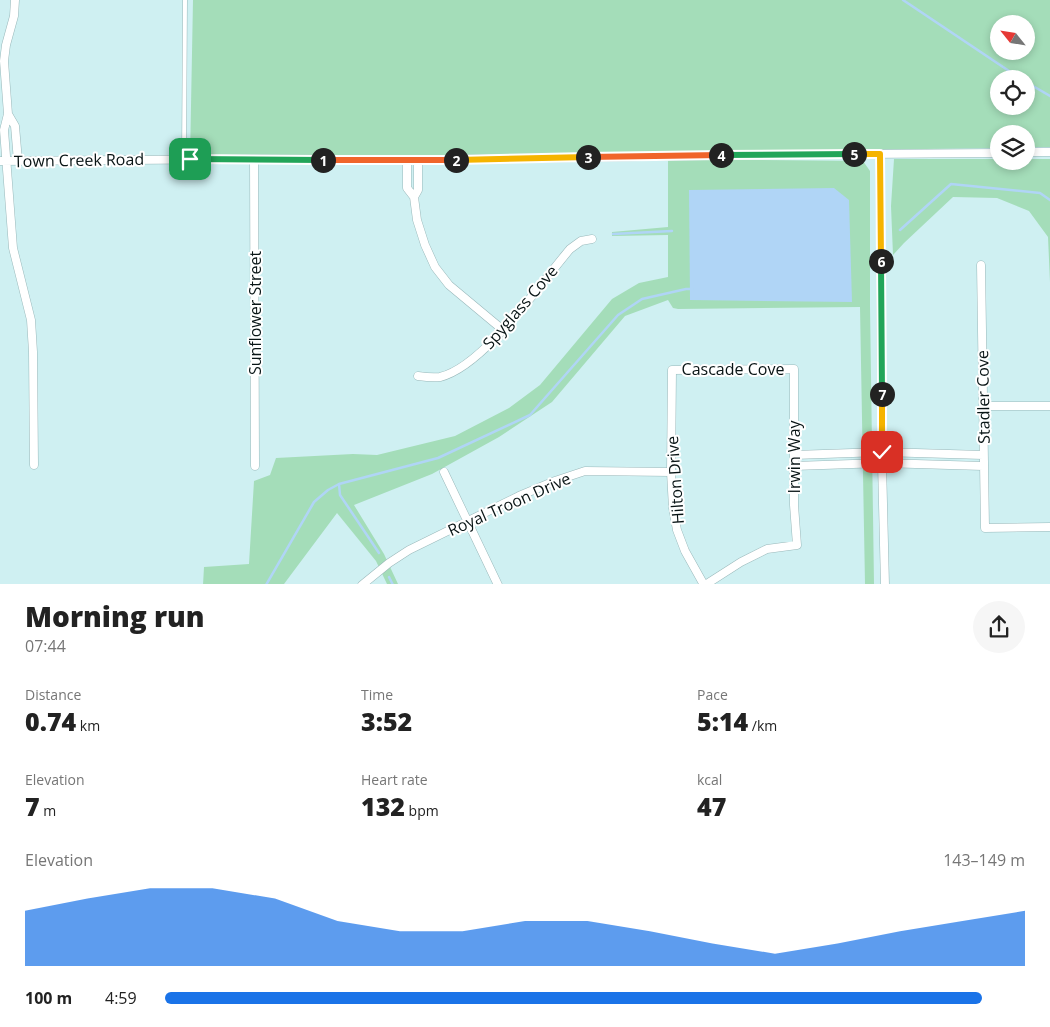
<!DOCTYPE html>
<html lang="en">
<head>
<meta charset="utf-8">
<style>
  body { margin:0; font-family:"Open Sans",sans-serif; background:#f6f6f6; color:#222; height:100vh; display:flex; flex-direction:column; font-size:19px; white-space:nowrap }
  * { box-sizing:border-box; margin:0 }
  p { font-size:16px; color:#767676 }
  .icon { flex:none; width:28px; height:28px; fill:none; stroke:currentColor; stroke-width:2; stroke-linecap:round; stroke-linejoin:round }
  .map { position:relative; height:584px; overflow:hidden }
  .side { display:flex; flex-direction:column; background:#fff; flex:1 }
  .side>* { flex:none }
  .needle { width:32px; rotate:300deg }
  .tools { position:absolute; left:990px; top:15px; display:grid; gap:10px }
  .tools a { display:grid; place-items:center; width:45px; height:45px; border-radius:50%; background:#fff; box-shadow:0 2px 8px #0003; font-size:25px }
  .pin { position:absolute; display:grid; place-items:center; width:42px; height:42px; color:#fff; margin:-21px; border-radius:10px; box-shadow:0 2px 8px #0006 }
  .km { position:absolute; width:25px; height:25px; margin:-12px; border-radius:50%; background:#222; color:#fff; font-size:14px; line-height:25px; text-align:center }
  .round { display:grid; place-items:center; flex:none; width:52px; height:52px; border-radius:26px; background:#f6f6f6 }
  .headline { display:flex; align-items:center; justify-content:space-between; height:85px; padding:0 25px }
  h1 { font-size:28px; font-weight:800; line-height:38px }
  .figures { display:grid; grid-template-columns:repeat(3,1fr); gap:8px; height:85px; padding:5px 25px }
  .figures div { display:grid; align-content:center }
  .figures b { font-size:25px; font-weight:800 }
  .figures small { font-size:14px; font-weight:400 }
  .figures p { font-size:14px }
  .chart { height:140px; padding:10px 25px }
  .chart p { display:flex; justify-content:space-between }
  .chart svg { width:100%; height:90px; margin-top:5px; fill:#1a73e8; opacity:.7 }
  ul { padding:0 25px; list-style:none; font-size:16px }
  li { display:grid; grid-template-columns:80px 60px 1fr; align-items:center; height:38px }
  li i { height:12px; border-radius:6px; background:#1a73e8 }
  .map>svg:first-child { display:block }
</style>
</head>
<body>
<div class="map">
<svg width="1050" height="585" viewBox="0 0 1050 585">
  <rect width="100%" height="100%" fill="#cff0f2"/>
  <path fill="#a4ddb9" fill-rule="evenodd" d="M193 0H1050V147H1026V134H999V148L190 159ZM999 24H1026V51H999ZM999 79H1026V106H999Z
    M668 159 863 161 870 171V306L874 584H865L860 307 678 309 673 308 668 300 625 316 552 402 499 437 432 474 354 505 384 554 398 584H387L376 561 337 513 284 584 203 585 204 567 249 564 254 481 270 475 276 458 353 454 377 455 455 436 509 408 540 385 612 299 639 283 668 277V235L612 236V232L668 227Z
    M894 159H999V161H1026V159H1050V282L1048 237 1029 211 997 198 953 197 904 243 893 255 891 206Z"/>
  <path fill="#b0d5f6" d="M834 188 849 200 852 302 690 300 689 190Z"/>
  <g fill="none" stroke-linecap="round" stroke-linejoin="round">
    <path stroke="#b0d5f6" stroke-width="2.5" d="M903 0 1021 79
      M1026 82 1050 96
      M900 230 951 184 1040 193 1050 200
      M613 234 672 231
      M339 484 340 495 379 553
      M389 577 393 585
      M266 585 314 502 328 490 339 484 438 458 530 415 618 315 642 299 686 289H692"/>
    <defs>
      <path id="service" d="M184 159 185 0"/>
      <path id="minor" d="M15 0 14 16 6 45 4 61 8 114 4 130 13 248 31 320 33 352 34 465
        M8 114 15 126 18 161
        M1026 152H1050
        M880 154 882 463 885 585
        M254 159 255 466
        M407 160V188L414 197 417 220 425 245 435 267 449 285 503 330
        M0 161 254 159 418 160 742 155 999 153
        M414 197 418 190V160
        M981 265 985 528 1050 527
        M418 376C425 377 432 378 440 377 483 367 541 283 570 249L581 241 592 239
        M984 406H1050
        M794 455 882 452 983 455
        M794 466 882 463 983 466
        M444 472 498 585
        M362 585 389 563 409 550 519 496 555 481 585 471 671 472
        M704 585 685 551 677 530 673 508 671 472 672 370 794 369V505L797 545 767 549 741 562 705 585"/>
    </defs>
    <use href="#service" stroke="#99b8ba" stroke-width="5"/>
    <use href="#minor" stroke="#99b8ba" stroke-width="9"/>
    <use href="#service" stroke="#fff" stroke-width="4"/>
    <use href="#minor" stroke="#fff" stroke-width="8"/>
  </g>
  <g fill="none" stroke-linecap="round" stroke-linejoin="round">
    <defs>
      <path id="split-1" d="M190 159 323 160"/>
      <path id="split-2" d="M323 160H456"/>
      <path id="split-3" d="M456 160 588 157"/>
      <path id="split-4" d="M588 157 721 155"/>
      <path id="split-5" d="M721 155 854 154"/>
      <path id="split-6" d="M854 154H880L881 261"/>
      <path id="split-7" d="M881 261 882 394"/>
      <path id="split-8" d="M882 394V452"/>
    </defs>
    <use href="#split-1" stroke="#fff" stroke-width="10"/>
    <use href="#split-2" stroke="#fff" stroke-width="10"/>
    <use href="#split-3" stroke="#fff" stroke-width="10"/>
    <use href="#split-4" stroke="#fff" stroke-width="10"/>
    <use href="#split-5" stroke="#fff" stroke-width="10"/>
    <use href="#split-6" stroke="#fff" stroke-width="10"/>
    <use href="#split-7" stroke="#fff" stroke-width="10"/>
    <use href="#split-8" stroke="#fff" stroke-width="10"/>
    <use href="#split-1" stroke="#22a559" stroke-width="6"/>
    <use href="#split-2" stroke="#f0652b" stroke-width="6"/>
    <use href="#split-3" stroke="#f5b400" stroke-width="6"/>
    <use href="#split-4" stroke="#f0652b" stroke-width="6"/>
    <use href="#split-5" stroke="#22a559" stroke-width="6"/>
    <use href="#split-6" stroke="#f5b400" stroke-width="6"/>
    <use href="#split-7" stroke="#22a559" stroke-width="6"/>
    <use href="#split-8" stroke="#f5b400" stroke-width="6"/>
  </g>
  <g text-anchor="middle" stroke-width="4" stroke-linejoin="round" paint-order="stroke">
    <g font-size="16" fill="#081415" stroke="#fff">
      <text transform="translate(79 160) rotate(-1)" y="6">Town Creek Road</text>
      <text transform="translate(520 307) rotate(-49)" y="6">Spyglass Cove</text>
      <text transform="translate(255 313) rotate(-90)" y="6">Sunflower Street</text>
      <text x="733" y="375">Cascade Cove</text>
      <text transform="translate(983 397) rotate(-91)" y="6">Stadler Cove</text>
      <text transform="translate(794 457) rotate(-90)" y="6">Irwin Way</text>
      <text transform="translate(675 480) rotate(-94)" y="6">Hilton Drive</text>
      <text transform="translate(509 504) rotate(-24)" y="6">Royal Troon Drive</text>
    </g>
  </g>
</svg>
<div class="tools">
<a><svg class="needle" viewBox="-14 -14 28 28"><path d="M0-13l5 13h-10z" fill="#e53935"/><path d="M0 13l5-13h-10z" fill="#767676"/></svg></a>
<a><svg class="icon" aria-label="locate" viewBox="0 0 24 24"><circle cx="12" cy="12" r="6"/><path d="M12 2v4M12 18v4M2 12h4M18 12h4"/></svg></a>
<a><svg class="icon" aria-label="layers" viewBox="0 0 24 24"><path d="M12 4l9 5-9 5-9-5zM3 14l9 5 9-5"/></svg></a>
</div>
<div class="pin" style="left:190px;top:159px;background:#1e9e55"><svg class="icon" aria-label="arrive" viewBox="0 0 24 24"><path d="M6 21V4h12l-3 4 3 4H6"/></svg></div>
<div class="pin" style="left:882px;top:452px;background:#d93025"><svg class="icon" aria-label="check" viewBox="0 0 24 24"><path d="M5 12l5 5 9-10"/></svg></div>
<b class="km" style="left:323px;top:160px">1</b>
<b class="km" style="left:456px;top:160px">2</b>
<b class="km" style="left:588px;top:157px">3</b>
<b class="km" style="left:721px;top:155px">4</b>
<b class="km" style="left:854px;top:154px">5</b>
<b class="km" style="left:881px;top:261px">6</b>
<b class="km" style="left:882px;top:394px">7</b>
</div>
<section class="side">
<div class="headline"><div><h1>Morning run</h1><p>07:44</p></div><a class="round"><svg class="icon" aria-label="share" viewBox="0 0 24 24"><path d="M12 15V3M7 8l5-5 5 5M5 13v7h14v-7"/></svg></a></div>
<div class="figures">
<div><p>Distance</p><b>0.74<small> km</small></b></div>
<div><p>Time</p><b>3:52</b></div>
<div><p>Pace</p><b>5:14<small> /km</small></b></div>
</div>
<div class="figures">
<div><p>Elevation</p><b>7<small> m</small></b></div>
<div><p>Heart rate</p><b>132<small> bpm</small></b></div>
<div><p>kcal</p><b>47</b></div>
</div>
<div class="chart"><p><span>Elevation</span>143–149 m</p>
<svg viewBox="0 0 160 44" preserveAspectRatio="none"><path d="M0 44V17L10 11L20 6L30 6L40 11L50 22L60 27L70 27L80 22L90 22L100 27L110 33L120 38L130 33L140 27L150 22L160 17V44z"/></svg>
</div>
<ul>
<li><b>100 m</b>4:59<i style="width:95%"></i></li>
</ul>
</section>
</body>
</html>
